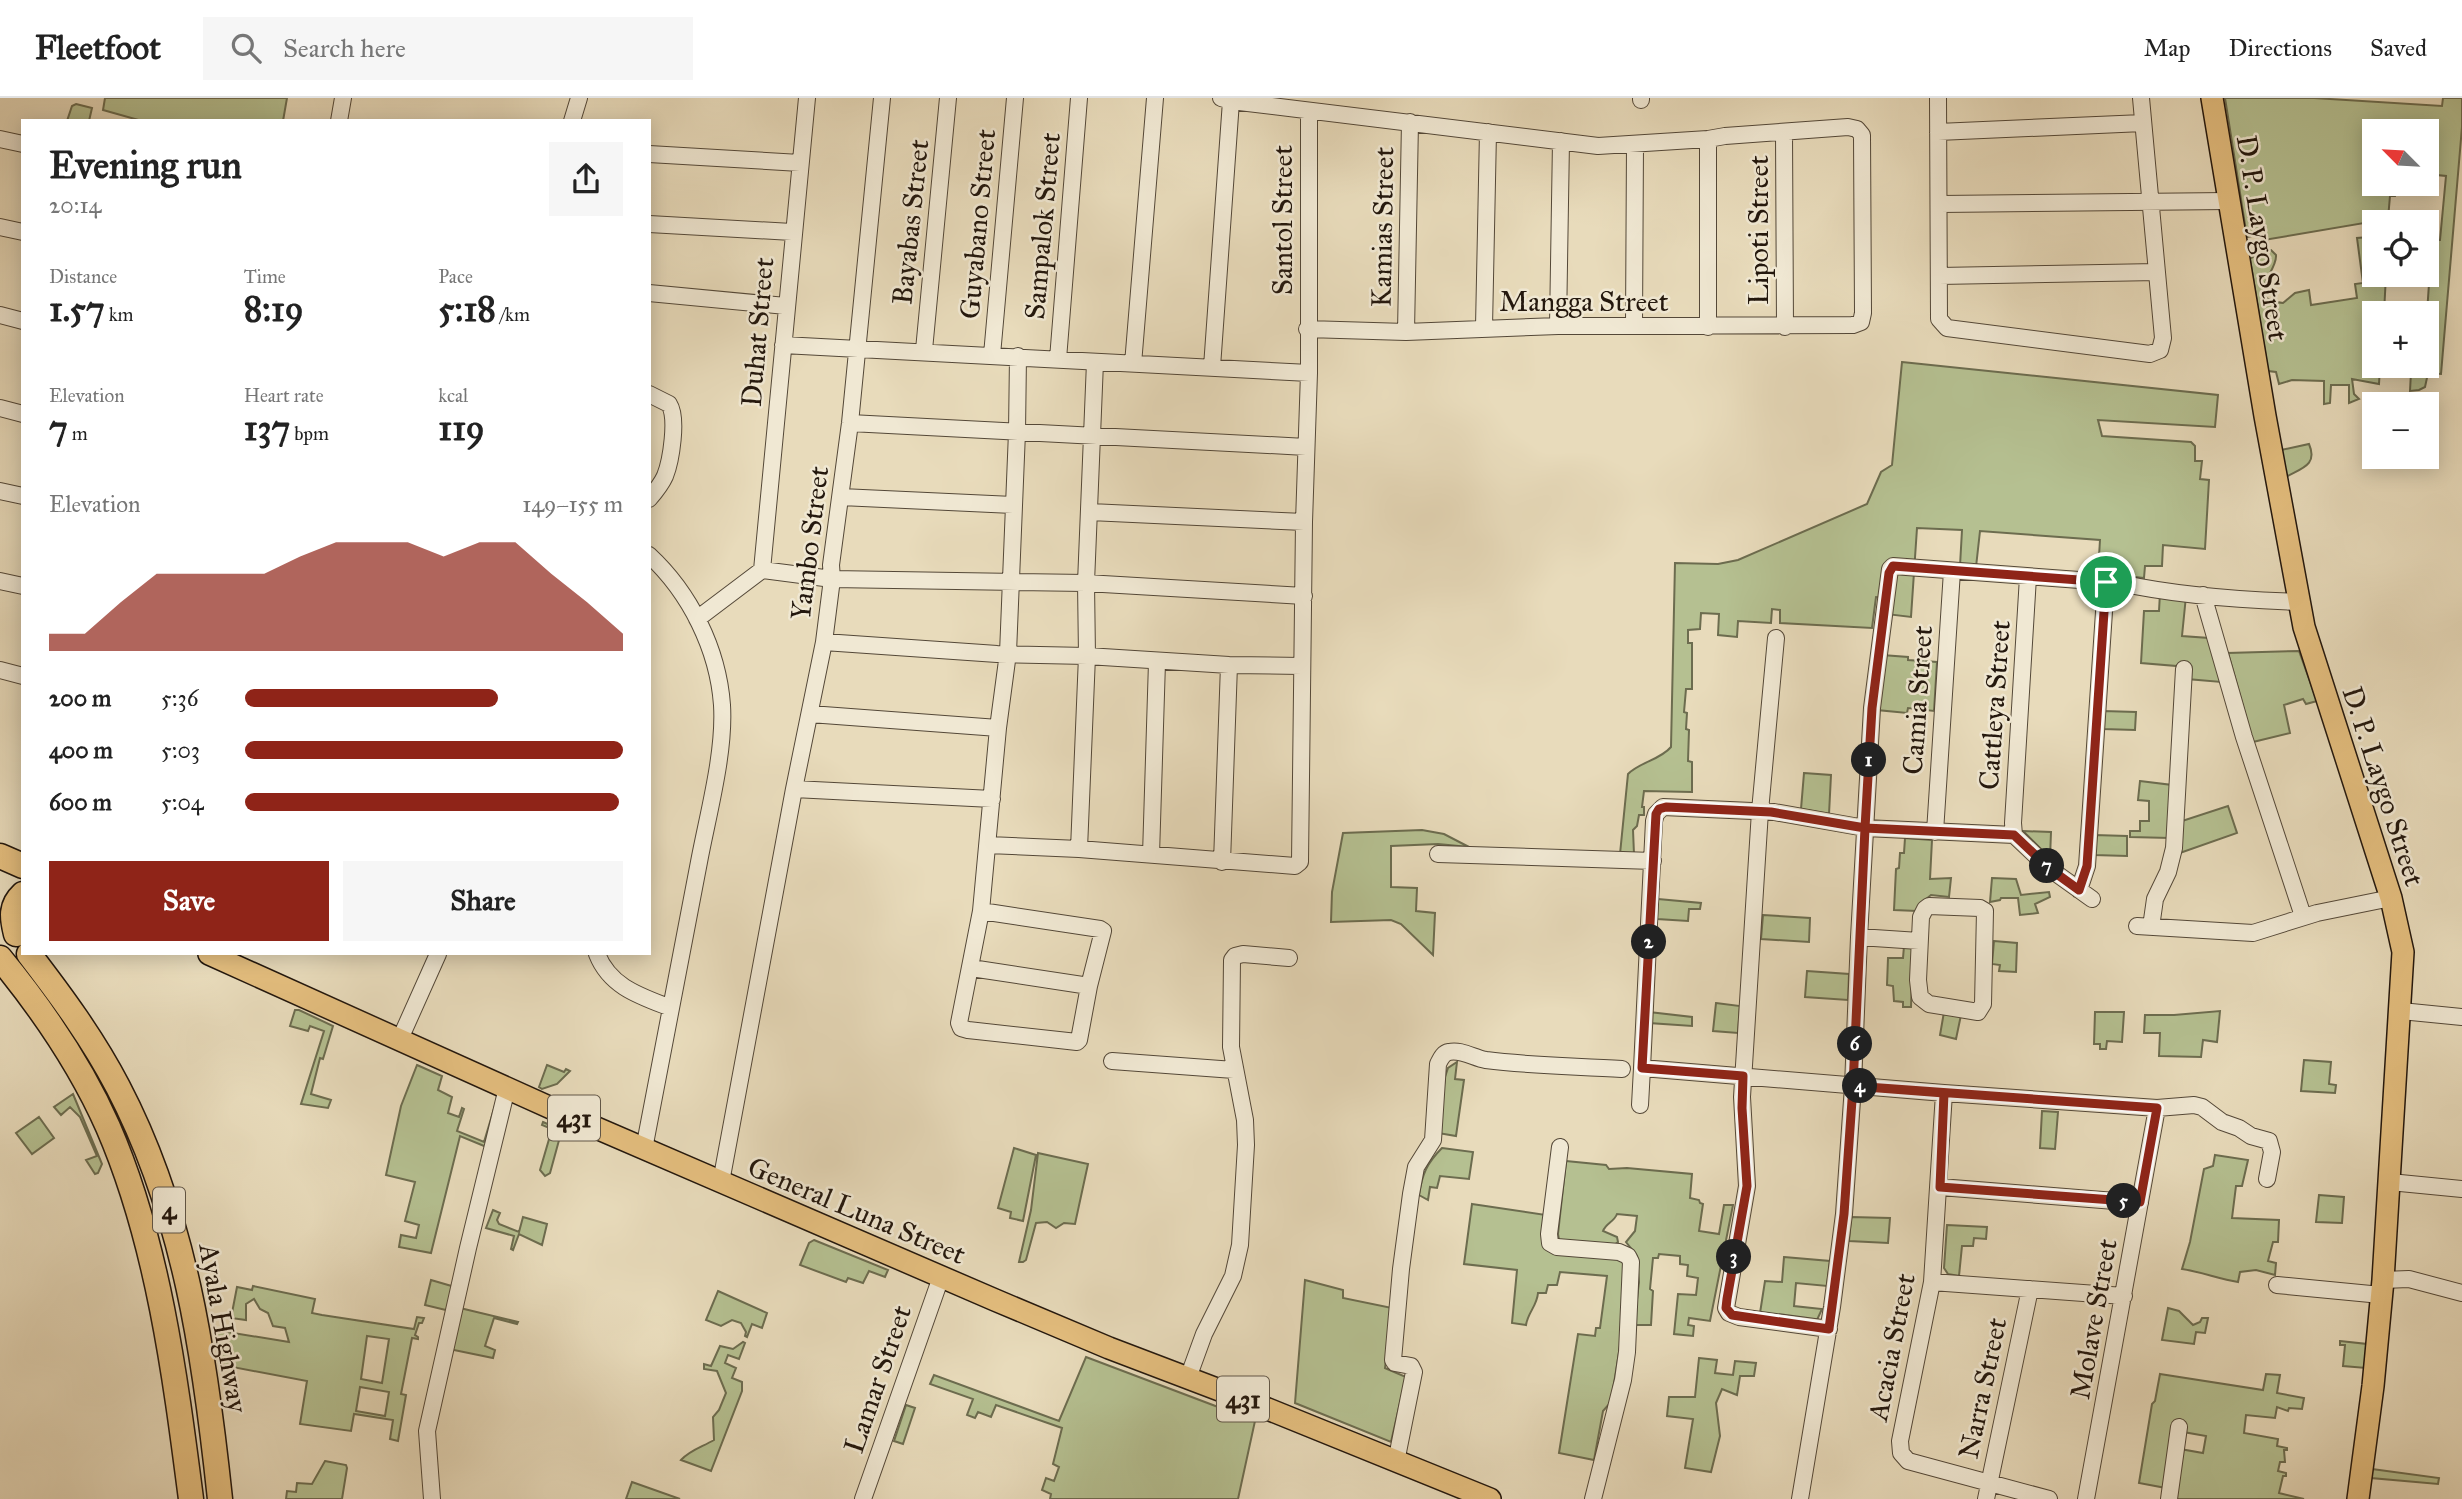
<!DOCTYPE html>
<html lang="en">
<head>
<meta charset="utf-8">
<style>
  body { margin:0; font-family:"IM FELL Great Primer",serif; background:#f6f6f6; color:#222; height:100vh; display:flex; flex-direction:column; font-size:26px; white-space:nowrap }
  * { box-sizing:border-box; margin:0 }
  p { font-size:23px; color:#767676 }
  .icon { flex:none; width:38px; height:38px; fill:none; stroke:currentColor; stroke-width:2; stroke-linecap:round; stroke-linejoin:round }
  .map { position:relative; flex:1; overflow:hidden }
  .panel { position:absolute; left:21px; top:21px; width:630px; height:836px; display:flex; flex-direction:column; background:#fff; border-radius:0px; box-shadow:0 4px 18px #0003 }
  .panel>* { flex:none }
  .needle { width:46px; rotate:294deg }
  .controls { position:absolute; left:2362px; top:21px; display:grid; gap:14px }
  .controls a { display:grid; place-items:center; width:77px; height:77px; border-radius:0px; background:#fff; box-shadow:0 4px 18px #0003; font-size:35px }
  .pin { position:absolute; display:grid; place-items:center; width:60px; height:60px; color:#fff; margin:-30px; border:4px solid #fff; border-radius:50%; box-shadow:0 2px 7px #0007 }
  .km { position:absolute; width:35px; height:35px; margin:-18px; border-radius:50%; background:#222; color:#fff; font-size:19px; line-height:35px; text-align:center }
  .round { display:grid; place-items:center; flex:none; width:74px; height:74px; border-radius:0px; background:#f6f6f6 }
  .summary { display:flex; align-items:center; justify-content:space-between; height:119px; padding:0 28px }
  h1 { font-size:38px; font-weight:700; line-height:52px }
  .figures { display:grid; grid-template-columns:repeat(3,1fr); gap:10px; height:119px; padding:7px 28px }
  .figures div { display:grid; align-content:center }
  .figures b { font-size:35px; font-weight:700 }
  .figures small { font-size:19px; font-weight:400 }
  .figures p { font-size:19px }
  .chart { height:196px; padding:14px 28px }
  .chart p { display:flex; justify-content:space-between }
  .chart svg { width:100%; height:126px; margin-top:7px; fill:#8f2418; opacity:.7 }
  .primary-button { display:flex; gap:14px; margin-top:auto; padding:14px 28px }
  .primary-button a { flex:1; height:80px; border-radius:0px; background:#8f2418; color:#fff; font-size:28px; font-weight:700; line-height:80px; text-align:center }
  .primary-button a+a { background:#f6f6f6; color:#222 }
  ul { padding:0 28px; list-style:none; font-size:23px }
  li { display:grid; grid-template-columns:112px 84px 1fr; align-items:center; height:52px }
  li i { height:18px; border-radius:9px; background:#8f2418 }
  header { display:flex; align-items:center; gap:42px; box-sizing:border-box; height:98px; padding:0 35px; background:#fff; border-bottom:2px solid #e0e0e0 }
  header strong { font-size:33px }
  nav { display:flex; gap:38px; margin-inline-start:auto; font-size:24px }
  .search { width:490px; height:63px; background:#f6f6f6; display:flex; align-items:center; gap:18px; box-sizing:border-box; padding:0 24px; border-radius:0px; color:#767676; font-size:26px }
  .map>svg:first-child { display:block }
</style>
</head>
<body>
<header>
<strong>Fleetfoot</strong>
<div class="search"><svg class="icon" aria-label="search" viewBox="0 0 24 24"><circle cx="10" cy="10" r="6"/><path d="M15 15l6 6"/></svg>Search here</div>
<nav><a>Map</a><a>Directions</a><a>Saved</a></nav>
</header>
<div class="map">
<svg width="2462" height="1401" viewBox="0 0 2462 1401">
  <rect width="100%" height="100%" fill="#e8dbbb"/>
  <filter id="stains"><feTurbulence type="fractalNoise" baseFrequency=".00286" numOctaves="4"/><feColorMatrix values="0 0 0 0 .2 0 0 0 0 .09 0 0 0 0 .02 0 0 0 .5 -.17"/></filter>
  <radialGradient id="worn" r=".72"><stop offset=".6" stop-color="#630" stop-opacity="0"/><stop offset="1" stop-color="#630" stop-opacity=".3"/></radialGradient>
  <path fill="#b5c091" stroke="#6c6c4f" stroke-width="2" fill-rule="evenodd" d="M105 0H287L283 23H142L103 12Z
    M2225 0H2314L2442 8 2443 0H2462V29L2441 276 2428 275 2425 289 2419 292 2410 293 2411 274 2423 275 2424 268H2427V215L2432 142H2440L2446 78 2427 76V33H2375V86H2397L2395 98H2390L2388 121 2264 142 2257 137 2247 139Z
    M76 6 92 10 89 23H67L72 8Z
    M2369 139V141H2375V177H2386L2384 215H2375V268H2380L2379 286 2352 281 2354 296 2359 301 2349 305V287H2331L2330 305 2324 306V283L2292 282 2279 286 2276 274 2268 273 2250 161 2260 154 2271 152 2276 157C2278 175 2241 200 2283 205L2295 195 2309 192 2311 207 2357 200 2355 186 2363 185 2357 140Z
    M1902 264 2218 297 2215 329 2098 322 2102 338 2191 344 2195 348V363H2202L2200 381 2209 382 2205 451 2163 447 2162 468H2145L2144 480 2098 475 2100 442 1980 433 1976 469 1960 468 1962 432 1917 430 1911 519 1886 516 1888 500 1876 499 1872 530 1780 525V512L1772 511 1771 525 1738 523 1737 539 1718 537 1719 516 1701 515 1700 531 1688 532V545H1692V591H1686L1684 614 1687 615 1686 631 1689 632 1688 663 1692 664V694L1644 693 1642 709H1644V717H1639L1637 728 1633 732 1634 756H1620L1628 676C1640 664 1660 662 1671 649L1675 465 1718 466 1738 462 1867 406 1881 374 1892 367Z
    M2309 346C2318 367 2302 370 2286 379L2281 352Z
    M2160 495 2186 498 2182 538 2209 540 2221 584 2187 581 2188 569 2141 565 2144 513H2159Z
    M2299 553 2317 603 2306 606 2303 601 2284 607 2290 635 2253 644 2228 555Z
    M1882 557 1908 559V562L1937 564 1934 613 1908 610 1907 615 1877 612Z
    M2103 613 2136 614 2135 632 2103 631Z
    M1804 675 1831 677 1829 716 1801 711Z
    M2140 683 2172 687 2170 740 2130 739V733H2140V723H2149V703L2138 702Z
    M2228 708 2237 735 2177 756 2179 724Z
    M1422 732 1444 736 1469 749 1438 746 1391 748V789L1417 790 1416 813 1435 815 1433 857 1401 826 1391 822 1331 824 1332 794 1343 735Z
    M2023 733 2051 734 2050 760Z
    M2094 737 2127 738V758L2094 757Z
    M1905 740 1932 742 1930 781 1951 780 1949 799 1931 797 1920 806 1917 813 1894 812 1896 771 1899 770 1900 755H1904Z
    M1992 780 2016 781 2021 797 2049 794 2050 799 2035 806 2038 815 2020 817 2018 800H2001L2000 802 1990 804Z
    M1658 801 1701 805 1700 811H1689L1688 823 1657 821Z
    M1763 817 1810 820 1809 844 1761 841Z
    M1994 843 2017 845 2016 874 1999 873 2000 867 1992 866Z
    M1904 848 1913 849 1911 909H1903V904L1894 903 1893 888 1887 887 1888 860H1903Z
    M1807 873 1849 876 1848 902 1805 899Z
    M1716 905 1740 908 1738 935 1713 933Z
    M295 912H299L333 928 323 961 320 960 311 996 331 1002 328 1010 301 1006 324 933 310 928 308 933 290 928Z
    M2220 913 2217 944 2203 942 2201 959 2159 958 2160 935H2144L2145 917H2174Z
    M1649 914 1692 919V928L1649 925Z
    M1944 914 1961 917 1956 941 1940 937Z
    M2095 914H2124L2122 944 2107 943 2106 951H2100V946H2094Z
    M2304 962 2331 964 2329 986 2336 987 2335 995 2301 993Z
    M1457 964 1455 981 1464 982 1456 1038 1438 1035 1445 979 1448 970Z
    M417 967 442 978 438 992 452 999 448 1015 459 1019 462 1010 464 1011 457 1033 484 1044 496 1004 489 1050 460 1038 431 1155 399 1149 401 1137 416 1140 419 1127 405 1123 415 1084 386 1077 401 1008Z
    M547 967 564 974 566 971 570 973 557 986 542 991 539 989Z
    M73 996 102 1066 98 1075 95 1076 86 1062 97 1058 80 1019 70 1009 61 1017 54 1009Z
    M2042 1013 2058 1014 2055 1051 2040 1050Z
    M39 1019 54 1040 32 1056 16 1035Z
    M543 1024 559 1031 558 1034 561 1035 550 1075 545 1078 540 1072 552 1031 542 1027Z
    M1014 1050 1036 1057 1023 1123 1010 1120 1011 1114 998 1110Z
    M1442 1050 1473 1054 1469 1081 1440 1078 1437 1090 1430 1089 1428 1102 1419 1097C1422 1076 1427 1065 1442 1050Z
    M1038 1055 1088 1066 1075 1126 1064 1125 1056 1130 1047 1124 1036 1125 1026 1162 1023 1164H1019L1031 1112Z
    M2215 1057 2248 1062 2242 1088H2236L2232 1120 2279 1122 2278 1144H2273L2268 1163 2276 1165 2275 1177 2256 1172 2240 1174 2238 1184C2219 1181 2202 1174 2182 1171L2190 1144 2204 1071 2213 1068Z
    M1566 1063 1606 1067 1609 1071 1627 1070 1692 1076 1690 1100 1699 1102 1700 1105 1703 1106 1699 1133 1719 1136 1724 1107H1733L1710 1223 1689 1220 1688 1227 1694 1228 1693 1238 1674 1236 1678 1196 1696 1197 1698 1180 1687 1178 1688 1167 1680 1166V1158L1659 1156 1658 1160H1653L1650 1191 1653 1193 1651 1227H1634L1639 1184 1637 1158 1626 1144 1635 1133 1637 1118 1617 1116C1614 1124 1606 1125 1603 1133L1617 1139 1618 1144 1614 1147 1559 1142 1558 1136Z
    M2319 1097 2344 1099 2342 1125 2316 1124Z
    M1472 1106 1546 1117C1545 1129 1538 1148 1551 1154L1625 1161 1621 1242 1611 1304 1603 1313 1594 1362 1559 1355 1578 1236 1595 1238 1596 1230H1600L1607 1178 1560 1174 1557 1187H1548L1546 1195H1538C1537 1208 1528 1214 1526 1227L1512 1225 1517 1172 1464 1166Z
    M493 1112 500 1115 497 1122 499 1126 519 1134 523 1119 547 1126 542 1147 519 1136 513 1152 511 1151 514 1138 486 1130Z
    M1851 1119 1890 1120 1888 1145 1849 1143Z
    M1947 1127 1987 1129 1986 1141 1974 1140 1973 1148H1962L1959 1178 1948 1176 1944 1170Z
    M814 1142 888 1172 885 1179 869 1173 863 1185 848 1180 846 1184 800 1167 809 1145Z
    M1784 1159 1830 1163 1827 1188 1796 1185 1794 1208 1822 1211 1817 1222 1760 1215 1765 1183 1782 1184Z
    M431 1182 455 1189 450 1213 425 1207Z
    M1305 1182 1343 1192V1200L1392 1210 1385 1270 1406 1279 1391 1344 1295 1305Z
    M253 1188 315 1201 312 1215 322 1217 414 1231 417 1219 424 1220 422 1225H419L415 1237 418 1239V1241L412 1240 401 1296 406 1297 398 1343 390 1341 393 1322 354 1316 351 1333 300 1326 307 1283 222 1267 215 1232 289 1244 285 1230 273 1228 268 1215 260 1211 254 1201 246 1206V1222L231 1220 237 1189 252 1192ZM367 1238 389 1241 382 1285 361 1281ZM360 1289 389 1294 385 1318 356 1313Z
    M718 1193 767 1215 762 1230 752 1226 747 1239 745 1238 746 1234 741 1225 732 1222 721 1228 706 1222Z
    M460 1210 518 1224 517 1226 494 1220 485 1248 495 1252 493 1260 449 1251Z
    M2168 1210 2179 1213 2193 1227 2200 1224 2202 1220H2208L2205 1235 2196 1234 2194 1246 2162 1242Z
    M2340 1243 2367 1246 2366 1270 2343 1268 2345 1247H2340Z
    M743 1244 745 1245 739 1261 728 1257 725 1265 736 1270 732 1280 742 1284V1293L711 1373 681 1362C690 1352 702 1349 714 1342L713 1319 719 1312 726 1295 717 1273 704 1271V1266L711 1268 720 1248 733 1251Z
    M1086 1259 1255 1323 1238 1401H1050L1051 1396 1042 1392 1046 1380 1054 1383 1059 1369 1053 1366 1062 1330 996 1307 991 1319 978 1314 975 1320 967 1317 973 1301 930 1286 934 1277 1059 1323Z
    M1699 1260 1717 1262 1715 1275 1733 1277 1735 1263 1756 1265 1754 1278H1740L1737 1297 1722 1291 1716 1305 1720 1338 1711 1374 1685 1370 1693 1321 1667 1318 1669 1299H1695Z
    M2160 1276 2263 1292 2266 1276 2280 1277 2277 1295 2304 1300 2302 1311 2289 1310 2288 1313 2277 1309 2275 1320 2246 1317 2244 1335 2278 1341 2277 1348 2287 1350V1352H2284L2285 1364H2280L2278 1373 2286 1375V1378H2283L2279 1395 2304 1401H2174L2180 1351 2203 1355 2206 1338 2183 1334 2166 1390 2139 1385 2152 1306 2155 1303Z
    M906 1307 915 1310 903 1346 894 1343Z
    M325 1363 346 1367 347 1370 342 1401H286L287 1393 296 1394 297 1385 312 1386Z
    M2372 1371 2439 1380 2438 1386 2371 1380Z
    M632 1384 680 1401H626Z"/>
  <g fill="none" stroke-linecap="round" stroke-linejoin="round">
    <defs>
      <path id="minor" d="M882 0 850 325 831 467 832 481 824 544 997 556 1087 558 1229 567 1302 568
        M1641 0V2
        M1938 0 1939 221 1947 230 2150 256 2160 252 2163 240 2141 0
        M1231 3 1598 48 1708 41 1725 38 1848 29 1857 31 1862 37 1863 215 1861 224 1853 227 1558 228 1406 234 1307 231
        M1309 14V275
        M339 23 343 0
        M572 23 579 0
        M1784 34 1785 229
        M1938 34 2143 25
        M0 41 23 46
        M649 56 800 65
        M1940 106 2228 103
        M649 126 792 134
        M0 129 23 134
        M1939 178 2157 174
        M649 195 786 208
        M0 217 23 223
        M1558 228 1561 43
        M1634 228 1635 46
        M1484 229 1488 34
        M1708 229V41
        M1406 234 1410 24
        M783 247C958 255 1133 264 1309 275L1304 424 1300 764 1295 768 1079 751 988 747
        M924 252 948 0
        M992 257 1015 0
        M1058 261 1079 0
        M1133 266 1155 0
        M1212 269 1231 3 1221 0
        M649 296 669 306C678 320 671 363 665 378 661 387 655 394 649 401
        M0 310 23 316
        M850 325 1306 349
        M0 393 23 398
        M841 399 1013 407
        M1090 414 1304 424
        M762 472 807 0
        M0 483 23 488
        M2203 497 2244 639 2303 818
        M697 521 762 472 832 481 1086 485 1304 498
        M1776 540 1760 713 1742 999 1747 1088 1726 1210 1729 1215 1739 1219 1829 1231
        M0 572 23 578
        M810 616 998 630
        M794 691 824 544
        M1935 734 1952 473
        M2014 737 2013 725 2028 479
        M1079 751 1087 558 1086 485 1095 264
        M1438 756 1653 763
        M1151 757 1157 564
        M1222 764 1229 567
        M2079 792 2087 768 2106 484
        M1929 808 1980 810 1985 813 1983 906 1978 914 1929 906 1920 899 1918 882 1921 819 1925 811Z
        M981 813 1100 831 1103 833 1089 888 1079 942 1077 944 968 932 961 930 959 925 981 813 998 630 1008 555 1017 334 1018 258
        M2137 828 2253 835 2317 815 2391 800
        M2151 829 2155 801 2168 774 2174 750 2184 571
        M1859 839 1919 843
        M597 856C610 889 640 898 671 910
        M971 870 1089 888
        M2401 913 2462 919
        M400 941 438 856
        M1112 963 1234 972
        M1642 970 1654 723 1656 716 1663 709 1774 714 1865 730 2014 737 2050 771 2092 801
        M1944 995 1932 1184 1900 1343 1901 1355 1908 1363 2049 1401
        M1640 1007 1642 970 1944 995 2157 1010 2194 1007 2202 1009 2222 1024 2239 1030 2251 1038 2269 1043 2272 1054 2267 1081
        M1560 1049 1549 1136 1550 1145 1557 1149 1619 1154 1628 1158 1631 1164 1627 1254 1623 1282 1593 1401
        M644 1051C662 955 681 860 699 764 708 716 725 655 722 607 718 551 690 495 649 457
        M721 1084 794 691 992 701
        M2390 1084 2462 1091
        M1940 1089 2140 1105
        M2383 1182 2409 1181 2462 1195
        M1932 1184 2124 1198
        M2277 1187 2381 1197
        M1188 1280 1204 1236 1233 1178 1240 1147 1246 1047 1245 1022 1231 949 1232 862 1235 858 1243 856 1289 860
        M1396 1364 1414 1274 1411 1268 1395 1265 1393 1262 1401 1171 1411 1096 1416 1069 1433 1042 1438 966C1441 960 1443 955 1449 954 1461 951 1474 960 1486 962 1531 968 1577 968 1622 971
        M432 1401 427 1333 468 1150 507 990
        M863 1401 941 1179
        M1800 1401 1832 1209 1844 1116 1853 988 1859 839 1872 610 1890 471 1893 468 2120 485C2179 498 2240 502 2300 504
        M1986 1401 2030 1191
        M2086 1401 2157 1010
        M2169 1401 2179 1329"/>
      <path id="major" d="M2212 0 2265 318 2304 529 2391 800 2403 854 2383 1182 2373 1288 2358 1401
        M209 856 571 1019 995 1202 1109 1250 1243 1301 1490 1401"/>
      <path id="highway" d="M0 758 23 768
        M16 836C12 820 10 808 23 796
        M29 856C62 899 93 941 118 989 185 1117 205 1259 220 1401
        M0 860C42 911 81 968 108 1029 158 1144 175 1277 191 1401"/>
    </defs>
    <use href="#minor" stroke="#544838" stroke-width="18"/>
    <use href="#major" stroke="#23170d" stroke-width="24"/>
    <use href="#highway" stroke="#23170d" stroke-width="27"/>
    <use href="#minor" stroke="#f0e8d3" stroke-width="16"/>
    <use href="#major" stroke="#e4be7e" stroke-width="21"/>
    <use href="#highway" stroke="#e4be7e" stroke-width="24"/>
  </g>
  <g fill="none" stroke-linecap="round" stroke-linejoin="round">
    <defs>
      <path id="route" d="M2106 484 1893 468 1889 475 1872 610 1865 730 1771 714 1666 709 1659 711 1656 716 1642 970 1743 978 1742 1010 1747 1088 1727 1201 1726 1210 1732 1217 1829 1231 1844 1116 1853 988 2157 1010 2140 1104 1940 1089 1944 995 1853 988 1865 730 2014 737 2050 771 2079 792 2087 768 2106 484"/>
    </defs>
    <use href="#route" stroke="#fff" stroke-width="14"/>
    <use href="#route" stroke="#8f2418" stroke-width="9"/>
  </g>
  <g text-anchor="middle" stroke-width="5" stroke-linejoin="round" paint-order="stroke">
    <g fill="#f0e8d3" stroke="#605648" stroke-width="2">
      <rect x="548" y="997.5" width="52" height="45" rx="5"/>
      <rect x="153" y="1089.5" width="32" height="45" rx="5"/>
      <rect x="1217" y="1278.5" width="52" height="45" rx="5"/>
    </g>
    <g font-size="26" font-weight="bold" fill="#23170d">
      <text x="574" y="1029">431</text>
      <text x="169" y="1121">4</text>
      <text x="1243" y="1310">431</text>
    </g>
    <g font-size="28" fill="#23170d" stroke="#f0e8d3">
      <text transform="translate(1282 122) rotate(-90)" y="10">Santol Street</text>
      <text transform="translate(910 124) rotate(-84)" y="10">Bayabas Street</text>
      <text transform="translate(977 126) rotate(-85)" y="10">Guyabano Street</text>
      <text transform="translate(1042 128) rotate(-85)" y="10">Sampalok Street</text>
      <text transform="translate(1382 129) rotate(-89)" y="10">Kamias Street</text>
      <text transform="translate(1758 132) rotate(-90)" y="10">Lipoti Street</text>
      <text transform="translate(2263 140) rotate(81)" y="10">D. P. Laygo Street</text>
      <text x="1584" y="213">Mangga Street</text>
      <text transform="translate(757 234) rotate(-85)" y="10">Duhat Street</text>
      <text transform="translate(809 445) rotate(-83)" y="10">Yambo Street</text>
      <text transform="translate(1917 602) rotate(-86)" y="10">Camia Street</text>
      <text transform="translate(1994 607) rotate(-86)" y="10">Cattleya Street</text>
      <text transform="translate(2384 688) rotate(72)" y="10">D. P. Laygo Street</text>
      <text transform="translate(857 1112) rotate(23)" y="10">General Luna Street</text>
      <text transform="translate(2093 1221) rotate(-80)" y="10">Molave Street</text>
      <text transform="translate(224 1230) rotate(80)" y="10">Ayala Highway</text>
      <text transform="translate(1891 1249) rotate(-79)" y="10">Acacia Street</text>
      <text transform="translate(877 1281) rotate(-71)" y="10">Lamar Street</text>
      <text transform="translate(1982 1290) rotate(-78)" y="10">Narra Street</text>
    </g>
  </g>
  <rect width="100%" height="100%" filter="url(#stains)"/>
  <rect width="100%" height="100%" fill="url(#worn)"/>
</svg>
<div class="controls">
<a><svg class="needle" viewBox="-14 -14 28 28"><path d="M0-13l5 13h-10z" fill="#e53935"/><path d="M0 13l5-13h-10z" fill="#767676"/></svg></a>
<a><svg class="icon" aria-label="locate" viewBox="0 0 24 24"><circle cx="12" cy="12" r="6"/><path d="M12 2v4M12 18v4M2 12h4M18 12h4"/></svg></a>
<a>+</a>
<a>−</a>
</div>
<div class="pin" style="left:2106px;top:484px;background:#1e9e55"><svg class="icon" aria-label="arrive" viewBox="0 0 24 24"><path d="M6 21V4h12l-3 4 3 4H6"/></svg></div>
<b class="km" style="left:1869px;top:662px">1</b>
<b class="km" style="left:1649px;top:844px">2</b>
<b class="km" style="left:1734px;top:1159px">3</b>
<b class="km" style="left:1860px;top:988px">4</b>
<b class="km" style="left:2124px;top:1103px">5</b>
<b class="km" style="left:1855px;top:946px">6</b>
<b class="km" style="left:2047px;top:768px">7</b>
<section class="panel">
<div class="summary"><div><h1>Evening run</h1><p>20:14</p></div><a class="round"><svg class="icon" aria-label="share" viewBox="0 0 24 24"><path d="M12 15V3M7 8l5-5 5 5M5 13v7h14v-7"/></svg></a></div>
<div class="figures">
<div><p>Distance</p><b>1.57<small> km</small></b></div>
<div><p>Time</p><b>8:19</b></div>
<div><p>Pace</p><b>5:18<small> /km</small></b></div>
</div>
<div class="figures">
<div><p>Elevation</p><b>7<small> m</small></b></div>
<div><p>Heart rate</p><b>137<small> bpm</small></b></div>
<div><p>kcal</p><b>119</b></div>
</div>
<div class="chart"><p><span>Elevation</span>149–155 m</p>
<svg viewBox="0 0 160 44" preserveAspectRatio="none"><path d="M0 44V38L10 38L20 27L30 17L40 17L50 17L60 17L70 11L80 6L90 6L100 6L110 11L120 6L130 6L140 17L150 27L160 38V44z"/></svg>
</div>
<ul>
<li><b>200 m</b>5:36<i style="width:67%"></i></li>
<li><b>400 m</b>5:03<i style="width:100%"></i></li>
<li><b>600 m</b>5:04<i style="width:99%"></i></li>
</ul>
<div class="primary-button"><a>Save</a><a>Share</a></div>
</section>
</div>
</body>
</html>
